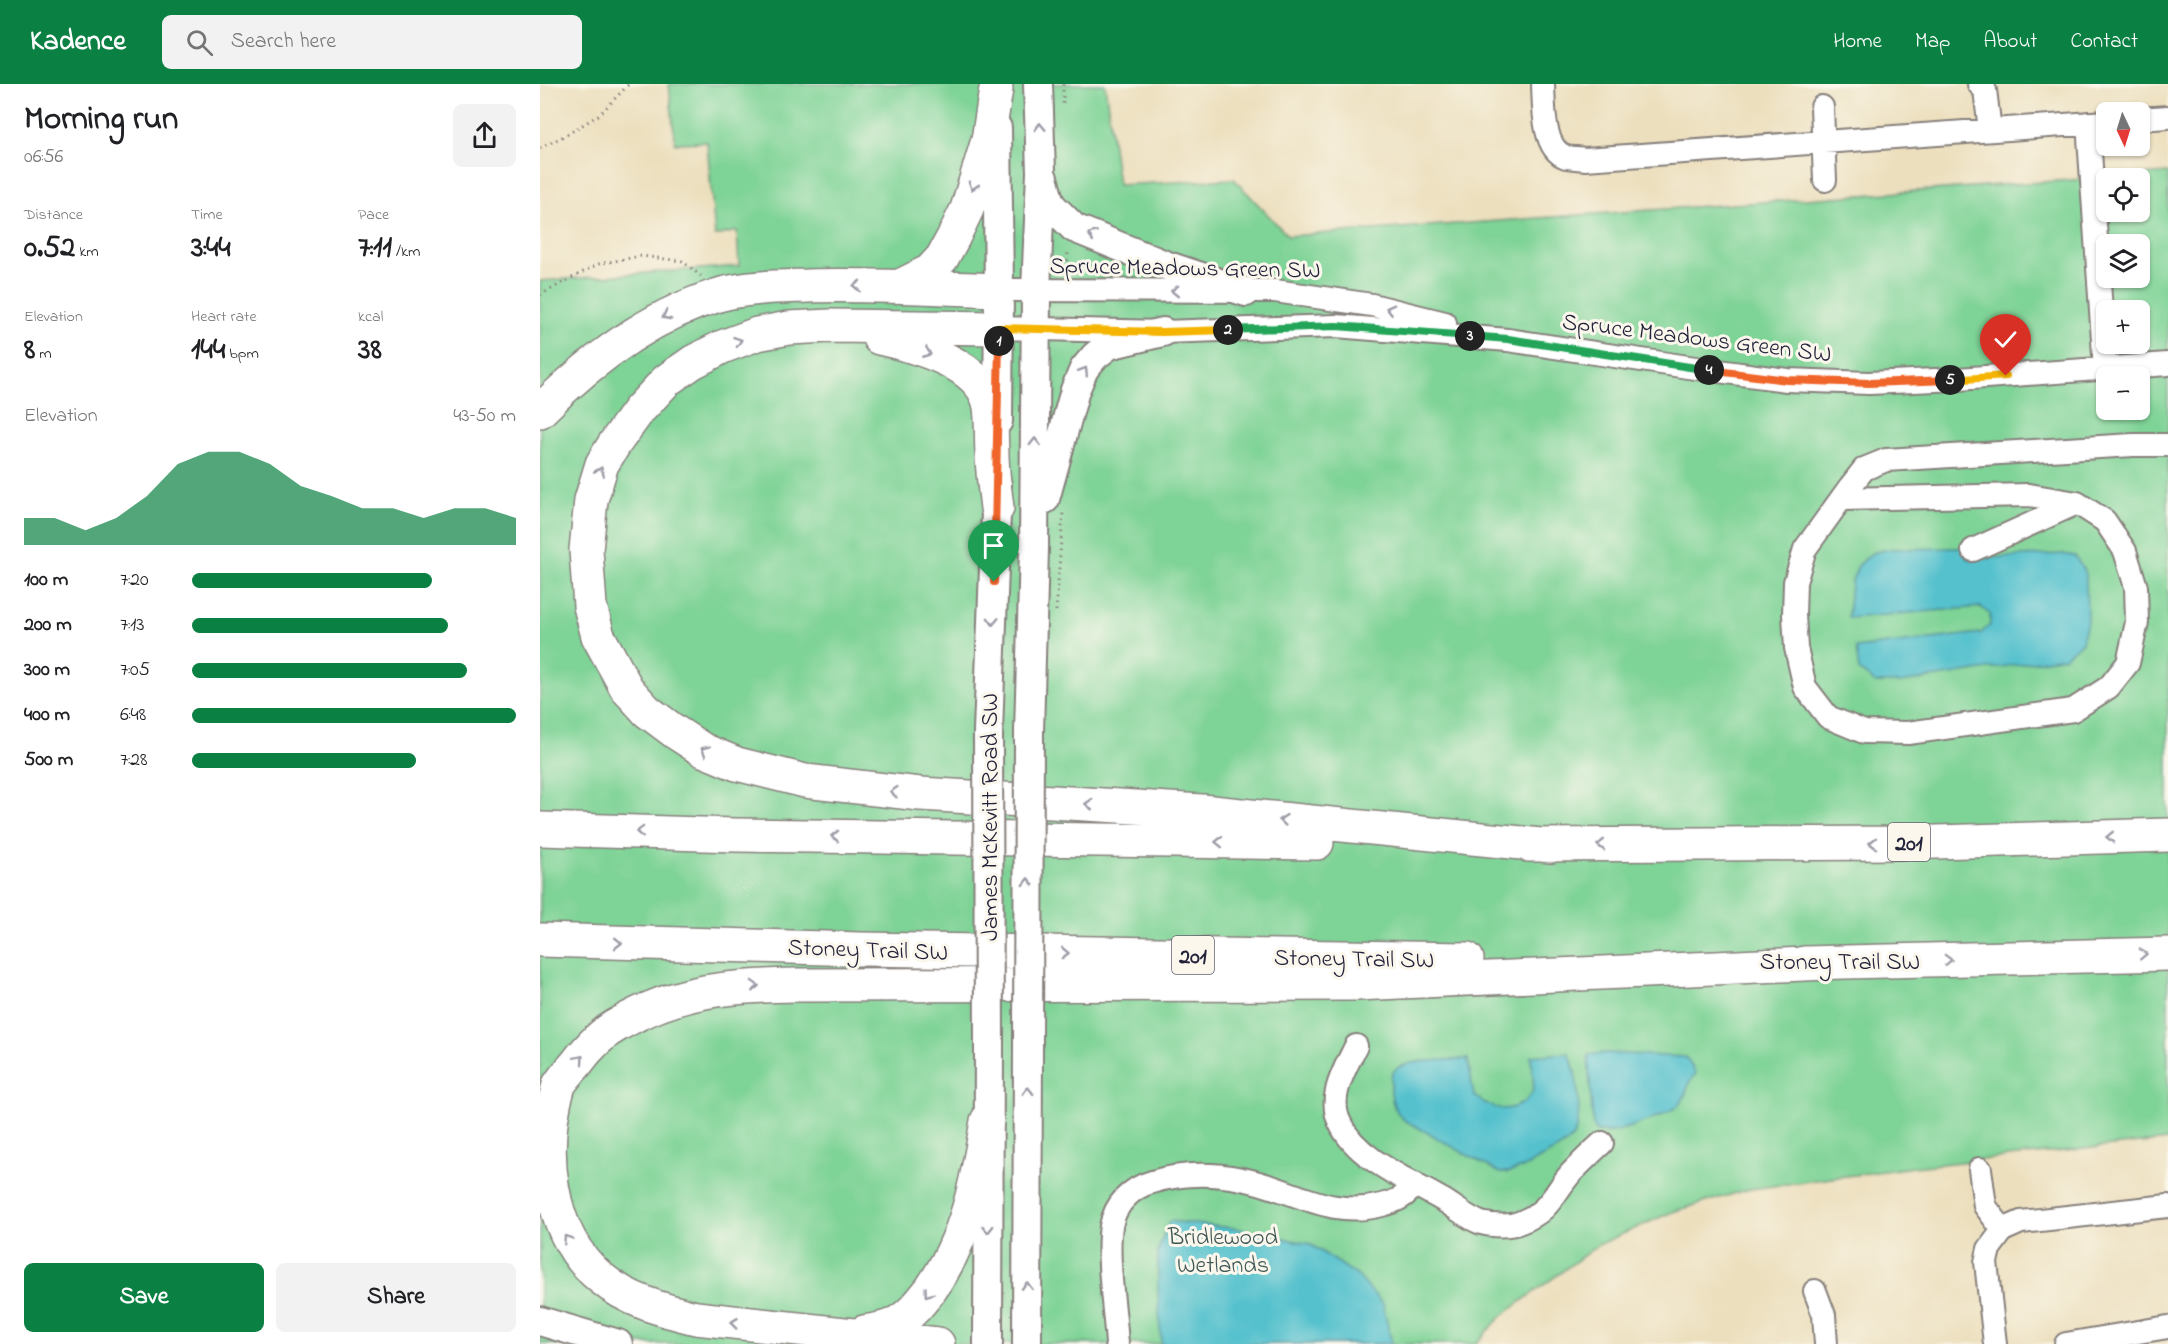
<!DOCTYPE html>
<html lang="en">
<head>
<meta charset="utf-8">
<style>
  body { margin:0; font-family:"Indie Flower",sans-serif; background:#f2f2f2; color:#202124; height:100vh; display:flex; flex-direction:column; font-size:22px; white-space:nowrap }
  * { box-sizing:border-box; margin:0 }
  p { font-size:20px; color:#757577 }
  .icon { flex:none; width:33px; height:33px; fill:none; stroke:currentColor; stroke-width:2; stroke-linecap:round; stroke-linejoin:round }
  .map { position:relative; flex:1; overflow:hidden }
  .details { display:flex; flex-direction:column; background:#fff; width:540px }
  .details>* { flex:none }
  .needle { width:39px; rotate:176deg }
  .tools { position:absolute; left:1556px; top:18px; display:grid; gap:12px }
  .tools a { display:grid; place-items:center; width:54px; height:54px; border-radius:9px; background:#fff; box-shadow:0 2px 4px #0004; font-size:30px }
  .pin { position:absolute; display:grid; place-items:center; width:51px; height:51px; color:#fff; margin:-62px -26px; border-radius:50% 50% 50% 0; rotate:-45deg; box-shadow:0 0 6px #0007 }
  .pin .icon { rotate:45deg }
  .km { position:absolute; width:30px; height:30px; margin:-15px; border-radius:50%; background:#222; color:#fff; font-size:16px; line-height:30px; text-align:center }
  .round { display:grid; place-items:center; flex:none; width:63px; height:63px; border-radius:9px; background:#f2f2f2 }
  .summary { display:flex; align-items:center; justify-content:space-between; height:102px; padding:0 24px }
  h1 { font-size:33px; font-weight:700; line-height:45px }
  .metrics { display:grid; grid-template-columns:repeat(3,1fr); gap:9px; height:102px; padding:6px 24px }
  .metrics div { display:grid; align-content:center }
  .metrics b { font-size:30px; font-weight:700 }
  .metrics small { font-size:16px; font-weight:400 }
  .metrics p { font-size:16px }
  .chart { height:168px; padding:12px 24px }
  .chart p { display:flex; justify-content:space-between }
  .chart svg { width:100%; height:108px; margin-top:6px; fill:#0b8043; opacity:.7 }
  .action { display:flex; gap:12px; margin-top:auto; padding:12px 24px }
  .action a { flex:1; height:69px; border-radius:9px; background:#0b8043; color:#fff; font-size:24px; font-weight:700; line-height:69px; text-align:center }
  .action a+a { background:#f2f2f2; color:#202124 }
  ul { padding:0 24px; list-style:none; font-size:20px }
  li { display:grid; grid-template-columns:96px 72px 1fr; align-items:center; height:45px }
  li i { height:15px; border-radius:8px; background:#0b8043 }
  header { display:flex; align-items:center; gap:36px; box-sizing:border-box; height:84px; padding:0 30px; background:#0b8043; color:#fff }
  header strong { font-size:28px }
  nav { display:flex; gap:33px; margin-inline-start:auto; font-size:21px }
  .search { width:420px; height:54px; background:#f2f2f2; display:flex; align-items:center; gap:15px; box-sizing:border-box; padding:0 21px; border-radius:9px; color:#757577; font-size:22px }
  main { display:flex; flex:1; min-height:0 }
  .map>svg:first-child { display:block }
</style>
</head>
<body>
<header>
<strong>Kadence</strong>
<div class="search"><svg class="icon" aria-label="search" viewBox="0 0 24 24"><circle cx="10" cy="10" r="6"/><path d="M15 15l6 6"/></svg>Search here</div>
<nav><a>Home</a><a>Map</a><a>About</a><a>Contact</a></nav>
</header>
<main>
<section class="details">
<div class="summary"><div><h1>Morning run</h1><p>06:56</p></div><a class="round"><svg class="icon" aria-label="share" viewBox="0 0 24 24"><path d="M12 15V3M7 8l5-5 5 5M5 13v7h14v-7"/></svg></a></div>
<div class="metrics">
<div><p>Distance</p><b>0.52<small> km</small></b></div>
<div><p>Time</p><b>3:44</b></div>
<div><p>Pace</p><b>7:11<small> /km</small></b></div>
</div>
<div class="metrics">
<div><p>Elevation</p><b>8<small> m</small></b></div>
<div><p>Heart rate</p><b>144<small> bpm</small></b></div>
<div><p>kcal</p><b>38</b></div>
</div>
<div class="chart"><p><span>Elevation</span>43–50 m</p>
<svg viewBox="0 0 160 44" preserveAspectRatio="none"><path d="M0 44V33L10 33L20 38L30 33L40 24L50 11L60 6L70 6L80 11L90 20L100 24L110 29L120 29L130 33L140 29L150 29L160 33V44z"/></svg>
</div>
<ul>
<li><b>100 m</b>7:20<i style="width:74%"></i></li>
<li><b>200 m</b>7:13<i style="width:79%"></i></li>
<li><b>300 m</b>7:05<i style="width:85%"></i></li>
<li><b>400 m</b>6:48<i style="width:100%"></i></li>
<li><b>500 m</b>7:28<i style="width:69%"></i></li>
</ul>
<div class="action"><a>Save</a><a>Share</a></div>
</section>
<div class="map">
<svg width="1628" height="1260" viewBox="0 0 1628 1260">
  <rect width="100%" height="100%" fill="#fbf7ec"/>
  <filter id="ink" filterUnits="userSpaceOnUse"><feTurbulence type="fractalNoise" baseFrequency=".0167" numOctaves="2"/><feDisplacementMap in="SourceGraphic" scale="12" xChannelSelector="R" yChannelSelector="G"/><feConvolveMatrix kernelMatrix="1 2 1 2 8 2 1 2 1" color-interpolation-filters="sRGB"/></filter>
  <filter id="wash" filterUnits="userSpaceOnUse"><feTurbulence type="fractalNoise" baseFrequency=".008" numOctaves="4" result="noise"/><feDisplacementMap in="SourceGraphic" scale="24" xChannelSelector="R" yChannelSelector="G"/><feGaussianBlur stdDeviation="1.35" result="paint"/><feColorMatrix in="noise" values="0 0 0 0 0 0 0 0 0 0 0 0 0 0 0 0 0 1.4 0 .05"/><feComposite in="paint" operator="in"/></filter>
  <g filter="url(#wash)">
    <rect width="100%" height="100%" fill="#ecdfbd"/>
    <path fill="#7ed396" stroke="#507a68" stroke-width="1.5" fill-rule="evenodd" d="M129 0H565L578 101 694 95 748 152 1628 89V1056L1373 1083 1210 1105 1132 1128 1058 1161 963 1231 935 1260H0V197L199 182 197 147 175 152 167 58 135 59ZM1566 94H1599V128H1566ZM1566 160H1599V194H1566ZM1566 226H1599V260H1566ZM1566 292H1599V326H1566Z"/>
    <path fill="#54c1cd" stroke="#3b7284" stroke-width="1.5" d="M1424 464 1427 475 1522 470 1535 472 1546 490 1547 537 1542 558 1524 573 1360 599H1336L1319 586 1316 564 1441 549 1450 541V530L1441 523 1308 534 1311 499 1318 482 1332 469 1349 465Z
      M1029 969C1037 987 1045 1040 1031 1055 1023 1064 1010 1069 999 1075 986 1082 975 1089 960 1089L864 1036C854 1026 851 1017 851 1003 851 997 850 990 855 986 866 975 912 976 928 975L934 1012C950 1023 963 1030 981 1020 986 1017 992 1011 993 1005 995 996 991 982 991 972Z
      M1066 969 1146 973 1156 990C1145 998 1149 1013 1138 1022 1130 1029 1087 1045 1076 1047 1070 1049 1063 1048 1057 1048L1053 1041 1048 971Z
      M629 1137 701 1145 770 1160 817 1191 843 1220 852 1260H621L618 1208V1166Z"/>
  </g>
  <g filter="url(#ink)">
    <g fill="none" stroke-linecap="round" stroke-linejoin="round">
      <defs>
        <path id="minor" d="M1003 0C1004 20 1002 65 1026 73 1032 74 1039 74 1045 75L1566 38
          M1439 0 1445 6 1450 46
          M1282 23 1285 96
          M1599 35 1628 33
          M1548 39 1565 285
          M459 206 735 207 832 221 905 239
          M459 244 623 248 796 242 968 256 1148 283 1247 296 1329 299 1418 295 1628 280
          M1301 415 1489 411 1537 419 1565 437 1585 467 1596 503 1597 538 1588 579 1569 603 1533 626 1368 649 1324 648 1288 633 1265 603 1256 564 1254 531 1255 498 1265 465 1309 404 1324 385 1346 376 1593 361H1628
          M1433 466 1537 419
          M816 962C805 985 787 1013 800 1039 816 1075 869 1096 901 1115 914 1122 927 1134 941 1139 952 1142 970 1143 981 1138 1012 1126 1013 1109 1032 1088 1042 1078 1052 1068 1062 1059
          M1440 1085 1445 1122 1463 1146 1449 1165 1446 1178 1455 1260
          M1463 1146 1481 1138 1628 1122
          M1275 1207 1284 1231 1286 1260
          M577 1260C575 1227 566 1173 571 1142 575 1120 591 1104 612 1098 641 1089 672 1089 702 1095 752 1104 788 1135 842 1121 857 1117 866 1113 875 1100
          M1526 1260 1628 1243"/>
        <path id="major" d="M457 44 459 206 458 337
          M503 94 510 120 534 144 625 181 706 208
          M505 415 535 306 544 285 555 272 569 261 623 248
          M448 648 457 401
          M489 648 494 464 496 207 501 88 498 0
          M0 1237 78 1260
          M448 1260 449 961
          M487 1260 488 961"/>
        <path id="highway" d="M360 202 390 187 402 174 413 154 427 125 448 56 456 5
          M459 244 290 242 249 244 217 250 182 263 153 278 127 296 99 326 75 359 62 380 51 416 46 466 50 522 58 552 87 605 107 627 135 648 163 666 197 680 265 697 380 710 662 727 1011 762
          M339 254C375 262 443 279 450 323 452 338 451 354 452 369 452 387 455 406 457 424
          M0 327C51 276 112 230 182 210 209 203 240 203 268 202 332 200 395 204 459 206
          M0 745 195 751 777 759
          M988 761 1364 759 1628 751
          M0 856 321 865 927 875
          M1264 879 1628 870
          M324 1248C335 1246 345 1245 355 1240 370 1232 381 1218 391 1205 427 1154 437 1097 447 1037
          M398 1260 156 1234C123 1226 88 1217 61 1194 7 1150 0 1064 19 1001 23 994 30 987 36 980 47 965 62 949 79 940 139 905 191 902 258 901L816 900 1287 879"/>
      </defs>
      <use href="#minor" stroke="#87807c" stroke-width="26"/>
      <use href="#major" stroke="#87807c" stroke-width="32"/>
      <use href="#highway" stroke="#87807c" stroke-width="36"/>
      <path stroke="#87807c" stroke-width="3" stroke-dasharray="1.5 4.5" stroke-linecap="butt" d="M523 0V22
        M0 64 28 50 60 30 89 0
        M527 189 528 165
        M0 211 58 180 101 172 142 177 161 192
        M516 527 523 429"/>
      <use href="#minor" stroke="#fff" stroke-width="22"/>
      <use href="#major" stroke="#fff" stroke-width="28"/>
      <use href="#highway" stroke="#fff" stroke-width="33"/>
      <defs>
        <path id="major-bridge" d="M448 648 449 961
          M488 961 489 648"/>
      </defs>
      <use href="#major-bridge" stroke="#87807c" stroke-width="32" stroke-linecap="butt"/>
      <use href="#major-bridge" stroke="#fff" stroke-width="28"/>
    </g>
    <defs><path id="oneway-chevron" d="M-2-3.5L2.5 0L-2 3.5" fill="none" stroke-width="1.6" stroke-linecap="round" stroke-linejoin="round" transform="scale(1.5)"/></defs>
    <g stroke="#9c9ca7">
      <use href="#oneway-chevron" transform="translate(500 43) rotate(-92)"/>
      <use href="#oneway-chevron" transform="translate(433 102) rotate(107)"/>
      <use href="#oneway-chevron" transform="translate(552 151) rotate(-158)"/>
      <use href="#oneway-chevron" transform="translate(317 202) rotate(-179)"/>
      <use href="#oneway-chevron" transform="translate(635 207) rotate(-179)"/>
      <use href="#oneway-chevron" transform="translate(850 225) rotate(-166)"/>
      <use href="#oneway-chevron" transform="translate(126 232) rotate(152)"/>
      <use href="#oneway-chevron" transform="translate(198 257) rotate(-19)"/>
      <use href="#oneway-chevron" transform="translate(387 269) rotate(22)"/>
      <use href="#oneway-chevron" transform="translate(544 287) rotate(-58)"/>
      <use href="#oneway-chevron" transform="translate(495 358) rotate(-90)"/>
      <use href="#oneway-chevron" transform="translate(60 387) rotate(-67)"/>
      <use href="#oneway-chevron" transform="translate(453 537) rotate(92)"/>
      <use href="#oneway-chevron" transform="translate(165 666) rotate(-153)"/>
      <use href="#oneway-chevron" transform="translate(354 708) rotate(-175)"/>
      <use href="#oneway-chevron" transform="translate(549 720) rotate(-177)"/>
      <use href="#oneway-chevron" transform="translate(743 736) rotate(-174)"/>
      <use href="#oneway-chevron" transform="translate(100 748) rotate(-178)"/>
      <use href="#oneway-chevron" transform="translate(295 752) rotate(-179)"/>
      <use href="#oneway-chevron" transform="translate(1570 753) rotate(179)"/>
      <use href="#oneway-chevron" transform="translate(679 758) rotate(-179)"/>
      <use href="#oneway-chevron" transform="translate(1333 759) rotate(180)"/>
      <use href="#oneway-chevron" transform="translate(1061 761) rotate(179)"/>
      <use href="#oneway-chevron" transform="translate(488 798) rotate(-90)"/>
      <use href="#oneway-chevron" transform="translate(78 859) rotate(1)"/>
      <use href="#oneway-chevron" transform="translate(525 869) rotate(1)"/>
      <use href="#oneway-chevron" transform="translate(1603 870) rotate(-2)"/>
      <use href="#oneway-chevron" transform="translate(1408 876) rotate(-2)"/>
      <use href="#oneway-chevron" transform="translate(215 902) rotate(-2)"/>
      <use href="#oneway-chevron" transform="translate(40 975) rotate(-49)"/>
      <use href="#oneway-chevron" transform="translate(488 1007) rotate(-90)"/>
      <use href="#oneway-chevron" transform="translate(448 1145) rotate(90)"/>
      <use href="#oneway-chevron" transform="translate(27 1155) rotate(-123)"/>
      <use href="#oneway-chevron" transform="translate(487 1202) rotate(-89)"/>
      <use href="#oneway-chevron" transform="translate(388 1209) rotate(126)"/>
      <use href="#oneway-chevron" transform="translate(194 1239) rotate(-173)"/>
    </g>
  </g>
  <g fill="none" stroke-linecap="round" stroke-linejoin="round" filter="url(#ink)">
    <defs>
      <path id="split-1" d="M454 498 459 257"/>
      <path id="split-2" d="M459 257V244L622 248 688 246"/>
      <path id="split-3" d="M688 246 796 242 930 252"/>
      <path id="split-4" d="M930 252 968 255 1169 286"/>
      <path id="split-5" d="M1169 286 1247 296 1329 299 1410 296"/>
      <path id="split-6" d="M1410 296 1466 292"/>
    </defs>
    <use href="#split-1" stroke="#fff" stroke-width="12"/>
    <use href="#split-2" stroke="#fff" stroke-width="12"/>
    <use href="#split-3" stroke="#fff" stroke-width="12"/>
    <use href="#split-4" stroke="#fff" stroke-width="12"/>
    <use href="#split-5" stroke="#fff" stroke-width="12"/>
    <use href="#split-6" stroke="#fff" stroke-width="12"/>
    <use href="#split-1" stroke="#f0652b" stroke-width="8"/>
    <use href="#split-2" stroke="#f5b400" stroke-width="8"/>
    <use href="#split-3" stroke="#22a559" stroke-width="8"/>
    <use href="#split-4" stroke="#22a559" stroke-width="8"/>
    <use href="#split-5" stroke="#f0652b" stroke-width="8"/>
    <use href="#split-6" stroke="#f5b400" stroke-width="8"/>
  </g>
  <g text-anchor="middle" stroke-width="6" stroke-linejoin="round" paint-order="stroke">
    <g fill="#fbf7ec" stroke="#636270" stroke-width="1.5">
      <rect x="1348" y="739" width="42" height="38" rx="4.5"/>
      <rect x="632" y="852" width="42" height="38" rx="4.5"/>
    </g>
    <g font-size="22" font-weight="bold" fill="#22223b">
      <text x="1369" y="766">201</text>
      <text x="653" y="879">201</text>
    </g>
    <g font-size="24" fill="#22223b" stroke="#fbf7ec">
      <text transform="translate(645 183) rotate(1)" y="8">Spruce Meadows Green SW</text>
      <text transform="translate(1157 253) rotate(7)" y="8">Spruce Meadows Green SW</text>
      <text transform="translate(449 733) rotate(-90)" y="8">James McKevitt Road SW</text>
      <text transform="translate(328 865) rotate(2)" y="8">Stoney Trail SW</text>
      <text transform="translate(814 874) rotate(1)" y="8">Stoney Trail SW</text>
      <text x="1300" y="885">Stoney Trail SW</text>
    </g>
    <g font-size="24" fill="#3e5756" stroke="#fbf7ec">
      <text x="683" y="1160">Bridlewood<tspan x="683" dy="28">Wetlands</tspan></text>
    </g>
  </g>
</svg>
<div class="tools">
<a><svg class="needle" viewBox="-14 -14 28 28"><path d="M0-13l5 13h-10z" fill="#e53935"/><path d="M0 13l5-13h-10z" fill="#757577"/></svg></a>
<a><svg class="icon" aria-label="locate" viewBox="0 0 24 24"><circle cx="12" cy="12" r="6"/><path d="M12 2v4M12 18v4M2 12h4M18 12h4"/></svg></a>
<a><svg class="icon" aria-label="layers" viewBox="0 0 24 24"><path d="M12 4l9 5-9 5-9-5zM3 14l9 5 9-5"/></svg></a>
<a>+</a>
<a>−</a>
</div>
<div class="pin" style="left:454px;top:498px;background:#1e9e55"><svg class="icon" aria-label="arrive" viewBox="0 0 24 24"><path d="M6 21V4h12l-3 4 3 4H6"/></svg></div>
<div class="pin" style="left:1466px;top:292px;background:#d93025"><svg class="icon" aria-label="check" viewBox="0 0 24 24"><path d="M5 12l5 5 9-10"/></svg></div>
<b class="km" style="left:459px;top:257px">1</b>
<b class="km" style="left:688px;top:246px">2</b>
<b class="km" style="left:930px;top:252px">3</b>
<b class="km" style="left:1169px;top:286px">4</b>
<b class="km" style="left:1410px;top:296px">5</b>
</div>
</main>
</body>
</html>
